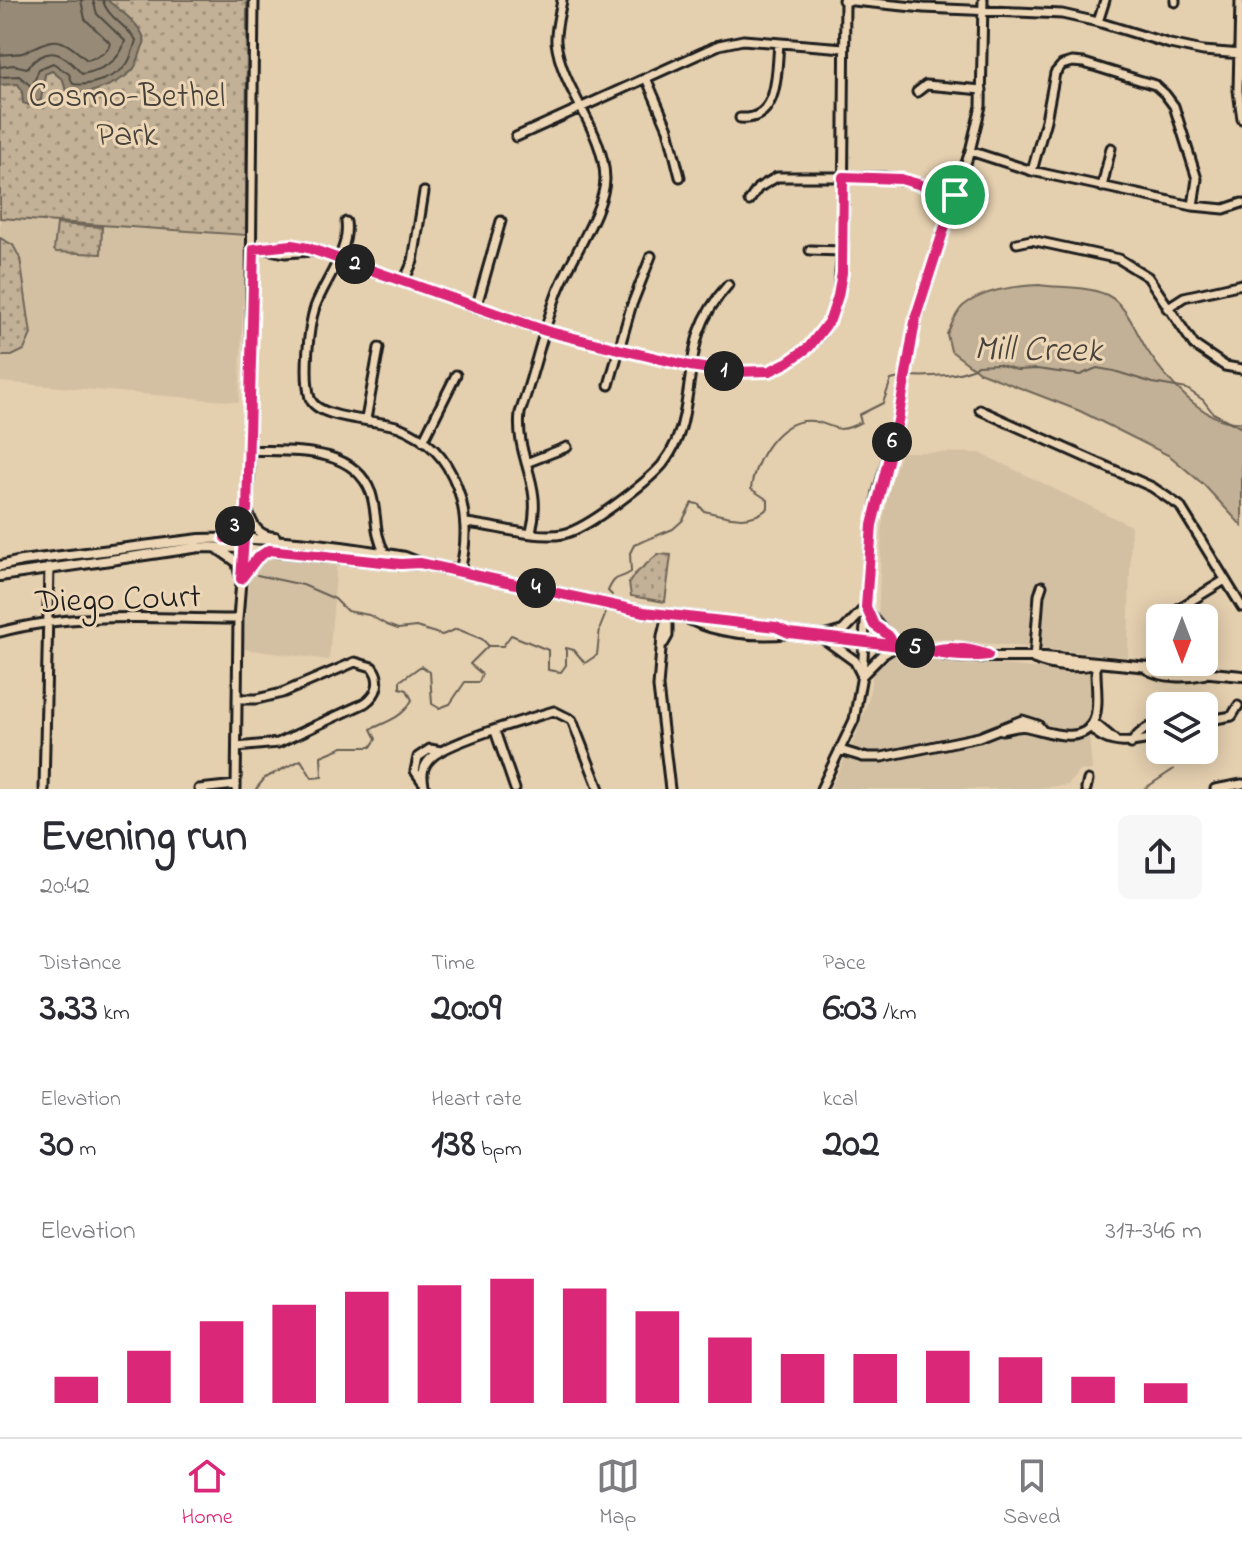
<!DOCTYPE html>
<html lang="en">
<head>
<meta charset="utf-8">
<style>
  body { margin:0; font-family:"Indie Flower",sans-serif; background:#f7f7f7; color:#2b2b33; height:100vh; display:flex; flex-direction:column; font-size:30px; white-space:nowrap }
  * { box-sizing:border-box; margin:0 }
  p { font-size:26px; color:#7c7c81 }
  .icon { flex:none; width:44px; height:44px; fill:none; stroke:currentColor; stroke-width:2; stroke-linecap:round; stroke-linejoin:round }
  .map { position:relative; height:789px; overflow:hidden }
  .sheet { display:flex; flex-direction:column; background:#fff; flex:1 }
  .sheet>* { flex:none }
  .needle { width:52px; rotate:180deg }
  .buttons { position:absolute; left:1146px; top:604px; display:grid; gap:16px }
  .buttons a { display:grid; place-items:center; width:72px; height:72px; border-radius:12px; background:#fff; box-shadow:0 4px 20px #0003; font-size:40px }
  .pin { position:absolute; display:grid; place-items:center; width:68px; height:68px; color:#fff; margin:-34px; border:4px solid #fff; border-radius:50%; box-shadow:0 2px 8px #0007 }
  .km { position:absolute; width:40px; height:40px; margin:-20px; border-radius:50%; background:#222; color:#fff; font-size:22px; line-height:40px; text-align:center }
  .round { display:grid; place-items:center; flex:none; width:84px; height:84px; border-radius:12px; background:#f7f7f7 }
  .headline { display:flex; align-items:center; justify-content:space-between; height:136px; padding:0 40px }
  h1 { font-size:44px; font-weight:800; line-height:60px }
  .figures { display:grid; grid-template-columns:repeat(3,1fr); gap:12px; height:136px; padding:8px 40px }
  .figures div { display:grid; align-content:center }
  .figures b { font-size:40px; font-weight:800 }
  .figures small { font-size:22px; font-weight:400 }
  .figures p { font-size:22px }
  .chart { height:224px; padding:16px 40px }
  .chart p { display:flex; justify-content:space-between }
  .chart svg { width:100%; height:144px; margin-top:8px; stroke:#db2777; stroke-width:6 }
  .tab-bar { display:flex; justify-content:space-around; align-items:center; height:112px; border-top:2px solid #e1e1e2; background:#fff; font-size:22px; color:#7c7c81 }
  .tab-bar a { display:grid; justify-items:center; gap:4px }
  .tab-bar .active { color:#db2777 }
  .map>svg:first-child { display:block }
</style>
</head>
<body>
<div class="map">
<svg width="1242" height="789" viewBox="0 0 1242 789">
  <defs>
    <pattern id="park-dots" width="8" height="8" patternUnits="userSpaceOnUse" patternTransform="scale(2)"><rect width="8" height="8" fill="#c2b196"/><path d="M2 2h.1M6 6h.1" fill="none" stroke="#9d8f7a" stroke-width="1.8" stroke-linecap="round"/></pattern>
  </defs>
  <rect width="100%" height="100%" fill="#e4cfaf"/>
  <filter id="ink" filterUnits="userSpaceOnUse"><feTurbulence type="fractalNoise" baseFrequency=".0125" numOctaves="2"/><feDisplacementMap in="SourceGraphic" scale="16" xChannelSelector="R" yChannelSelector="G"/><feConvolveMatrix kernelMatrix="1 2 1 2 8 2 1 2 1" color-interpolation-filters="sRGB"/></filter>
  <g filter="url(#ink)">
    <path fill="#d3c0a3" d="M0 218 246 235 239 402 0 382Z
      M901 452 980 453 1131 526 1128 657 900 635 882 625 878 619 882 526 889 489Z
      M269 555 337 561 329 660 243 649 248 584 252 570 264 556Z
      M894 655 1089 673 1091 678 1090 718 1083 727 1089 735 1092 770 1079 771 1068 785 1030 789H830L854 740 868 701 873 672 882 660Z"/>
    <path fill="#c2b196" stroke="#6f6659" stroke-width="2" d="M1039 285C1060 288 1088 286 1107 295 1126 304 1136 332 1147 350 1165 378 1205 426 1242 422V526L1204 485 1170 456 1080 411 979 372 951 351 947 334C951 326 956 312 963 306 983 290 1015 286 1039 285Z"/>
    <path fill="url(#park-dots)" stroke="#6f6659" stroke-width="2" d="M0 0H247L246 235 0 218Z
      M57 224 102 227 101 254 56 252 54 250Z
      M0 238 13 245 20 258 31 334 24 350 12 356H0Z
      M658 554 671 555 665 602 631 596 629 583 634 575Z"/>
    <path fill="#978a76" stroke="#665e52" stroke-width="2" d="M0 0H107C118 9 138 22 143 36 146 42 144 43 142 48 140 55 137 66 132 71 116 85 87 97 66 92L63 80 52 71 45 74 41 100 29 105 23 103 22 91 18 84 0 85Z"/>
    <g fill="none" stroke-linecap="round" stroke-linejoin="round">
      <path stroke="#4d4840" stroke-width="2" d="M0 55C8 53 19 55 25 52 57 36 59 36 87 60 96 58 109 53 110 43L85 19 81 0
        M0 67 13 65 27 68C49 43 63 53 82 74 102 70 120 62 125 41L97 14 93 0
        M0 77 19 76 32 87 39 69 53 63 69 74 73 84C88 87 118 77 127 64 131 58 134 47 136 40 127 26 106 16 103 0"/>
      <path stroke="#665e52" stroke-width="2" d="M910 376C925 377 968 376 977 365L998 364 1017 370 1037 369 1080 375 1097 368 1114 371 1153 383 1187 389 1203 400 1213 413 1242 428
        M257 575 303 585 335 599 347 611 369 615 387 625 398 629 416 627 442 635 457 629 482 639 489 646H503L511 635 548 650V670L561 672 566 665V648L574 650 585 663 597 655 600 628 606 613
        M612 595 608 591C616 573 618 581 631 572L630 553 634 545 673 529 683 520 692 503 698 504 704 511C726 516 750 525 768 508V500L751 489C754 460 779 417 813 421 836 425 835 436 861 422L859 415 883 403 891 380 904 377
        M256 789 265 778 301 760 312 778 322 777 321 756 343 747H371L376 739 371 729C389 721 403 717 412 700L407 690 400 688V681L421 666 430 672 432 704 439 708 450 704 465 682H479L482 674 470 664 488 646
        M1144 789 1174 769"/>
      <defs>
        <path id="minor" d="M843 0 924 8 1062 14 1098 22 1170 44 1203 51 1242 54
          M1240 0 1238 91 1242 119
          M1175 2V0
          M1098 22 1105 0
          M646 78 668 129 680 177
          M917 92 926 85 982 90
          M740 118C780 121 776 72 779 44
          M516 137 719 45 743 40 844 48
          M970 151 1032 171 1193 206 1224 209 1242 203
          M1032 171 1046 120 1055 73 1062 65 1072 62 1084 63 1155 85 1165 94 1174 106 1197 179 1193 206
          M1102 187 1111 148
          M749 201 758 188 777 177H884L916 183 955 195
          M346 222C350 251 325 280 315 307 308 328 304 377 310 398 317 420 378 419 399 427 457 449 475 515 460 570
          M1017 243 1031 240 1119 259 1148 277 1194 345 1225 366 1242 369
          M254 249 292 245 308 248 546 331 618 349 690 366 731 372 770 371 788 362 809 347 819 336 830 320 838 296 843 238 845 0
          M265 249 285 253 312 251
          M810 250 842 251
          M404 281 413 261 424 192
          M477 305 501 221
          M1167 308 1184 297 1242 284
          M609 385 631 307 651 256
          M980 410 1152 487 1180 506 1242 607
          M366 419 379 348
          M423 441 456 375
          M249 450C291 452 353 445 371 493 378 515 373 532 385 553
          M526 463 567 447
          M466 523C496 526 535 539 563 534 586 530 646 483 662 465 673 451 681 432 684 415 695 362 688 329 728 285
          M531 532C544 483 515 459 520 413 534 373 543 330 558 291 570 260 605 209 605 179 604 129 562 91 556 42 555 29 560 13 562 0
          M1173 612 1225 580
          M667 615 662 636 658 687 670 789
          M0 632C77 611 159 619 238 619
          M664 643 668 636V616
          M1034 659 1039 595 1042 586
          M1204 721 1232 716 1238 706
          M1090 726C1107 749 1137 743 1160 736
          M1090 726H1098L1115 740
          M1002 730C1010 729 1018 725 1027 727 1046 731 1083 747 1094 720 1100 705 1095 680 1096 664
          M495 731 515 789
          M1131 744C1137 733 1149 726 1160 722
          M237 747 278 743 365 703C378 694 382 680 372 667L355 662 282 693 257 699H238
          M840 750 863 757H882L979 737 1022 720 1038 725 1043 731
          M422 781 415 771 418 757 430 749 441 751
          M44 789 49 567
          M199 789 236 785
          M236 789 238 619 249 479 254 0
          M425 789C422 778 421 768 430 759 444 743 530 718 554 711L572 720 599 789
          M821 789 854 720 862 675 870 542 878 492 898 421 916 316 970 151 981 106 983 0
          M1086 789 1088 780
          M1215 789 1242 784"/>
        <path id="major" d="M247 510C252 526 258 536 275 537
          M225 538 247 510
          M217 548 237 562 241 579
          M0 566 21 561 200 539C267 536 339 545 405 557L420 563 644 612 776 627 789 633
          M0 576 200 547 243 548 401 564H415
          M241 579 257 558 268 551
          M866 607C874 625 885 631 896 646L883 654 862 675 855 661 822 637 843 631Z
          M689 619C716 633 759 637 789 633L934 650C949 647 968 648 983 654
          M934 650 944 655 962 657H1045L1242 676
          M1035 659C1052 667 1078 668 1096 664
          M1147 669C1163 678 1186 678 1204 674"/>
      </defs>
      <use href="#minor" stroke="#1c1c1c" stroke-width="13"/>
      <use href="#major" stroke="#1c1c1c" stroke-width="14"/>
      <use href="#minor" stroke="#ecd6b5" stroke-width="7"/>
      <use href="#major" stroke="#ecd6b5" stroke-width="8"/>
    </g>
  </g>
  <g fill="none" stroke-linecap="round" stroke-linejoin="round" filter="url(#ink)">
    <defs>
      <path id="route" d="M955 195 901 179 843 177 842 273 838 296 830 320 809 347 788 362 770 371 731 372 690 366 618 349 546 331 308 248 292 245 254 249 247 510 225 538 244 539 241 579 257 558 269 550 401 564 420 563 644 612 776 627 789 633 934 650C951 646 971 649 988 655 956 660 927 650 896 646L888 635 874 625 866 607 872 525 898 421 916 316 955 195"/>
    </defs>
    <use href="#route" stroke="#fff" stroke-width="16"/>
    <use href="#route" stroke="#db2777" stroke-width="10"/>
  </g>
  <g text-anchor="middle" stroke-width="6" stroke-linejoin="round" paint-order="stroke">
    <g font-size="34" fill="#46413a" stroke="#ecd6b5">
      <text x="127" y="106">Cosmo-Bethel<tspan x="127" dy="39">Park</tspan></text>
    </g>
    <g font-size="34" fill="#1c1c1c" stroke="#ecd6b5">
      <text transform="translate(118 597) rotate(-2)" y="12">Diego Court</text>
    </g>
    <g font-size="36" font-style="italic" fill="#47423c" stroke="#ecd6b5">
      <text transform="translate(1038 347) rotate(1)" y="13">Mill Creek</text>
    </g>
  </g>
</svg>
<div class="buttons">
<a><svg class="needle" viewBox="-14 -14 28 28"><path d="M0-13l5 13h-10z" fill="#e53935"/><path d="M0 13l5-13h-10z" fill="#7c7c81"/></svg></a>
<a><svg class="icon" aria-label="layers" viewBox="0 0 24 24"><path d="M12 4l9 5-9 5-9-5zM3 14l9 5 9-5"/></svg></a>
</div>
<div class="pin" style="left:955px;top:195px;background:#1e9e55"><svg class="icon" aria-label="arrive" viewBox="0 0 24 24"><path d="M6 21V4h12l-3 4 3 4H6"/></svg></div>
<b class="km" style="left:724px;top:371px">1</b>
<b class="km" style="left:355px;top:264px">2</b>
<b class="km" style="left:235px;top:526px">3</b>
<b class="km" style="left:536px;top:588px">4</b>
<b class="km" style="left:915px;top:648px">5</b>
<b class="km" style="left:892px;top:442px">6</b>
</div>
<section class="sheet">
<div class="headline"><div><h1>Evening run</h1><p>20:42</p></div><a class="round"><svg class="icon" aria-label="share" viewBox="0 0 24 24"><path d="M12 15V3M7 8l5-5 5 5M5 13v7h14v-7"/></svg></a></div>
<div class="figures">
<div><p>Distance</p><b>3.33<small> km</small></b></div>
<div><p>Time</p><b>20:09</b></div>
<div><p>Pace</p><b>6:03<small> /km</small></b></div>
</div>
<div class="figures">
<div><p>Elevation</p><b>30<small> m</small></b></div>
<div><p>Heart rate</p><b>138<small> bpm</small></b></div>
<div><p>kcal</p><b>202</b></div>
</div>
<div class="chart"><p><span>Elevation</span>317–346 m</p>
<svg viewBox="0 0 160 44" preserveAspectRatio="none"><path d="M5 44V36M15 44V28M25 44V19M35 44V14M45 44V10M55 44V8M65 44V6M75 44V9M85 44V16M95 44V24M105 44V29M115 44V29M125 44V28M135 44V30M145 44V36M155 44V38"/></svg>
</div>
</section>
<nav class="tab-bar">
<a class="active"><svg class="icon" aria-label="home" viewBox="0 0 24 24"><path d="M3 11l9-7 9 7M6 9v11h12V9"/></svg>Home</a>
<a><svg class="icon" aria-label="map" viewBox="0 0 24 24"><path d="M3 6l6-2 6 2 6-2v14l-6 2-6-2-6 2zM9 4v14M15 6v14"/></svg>Map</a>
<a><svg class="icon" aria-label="saved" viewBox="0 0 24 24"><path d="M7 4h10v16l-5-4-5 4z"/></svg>Saved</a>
</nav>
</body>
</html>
